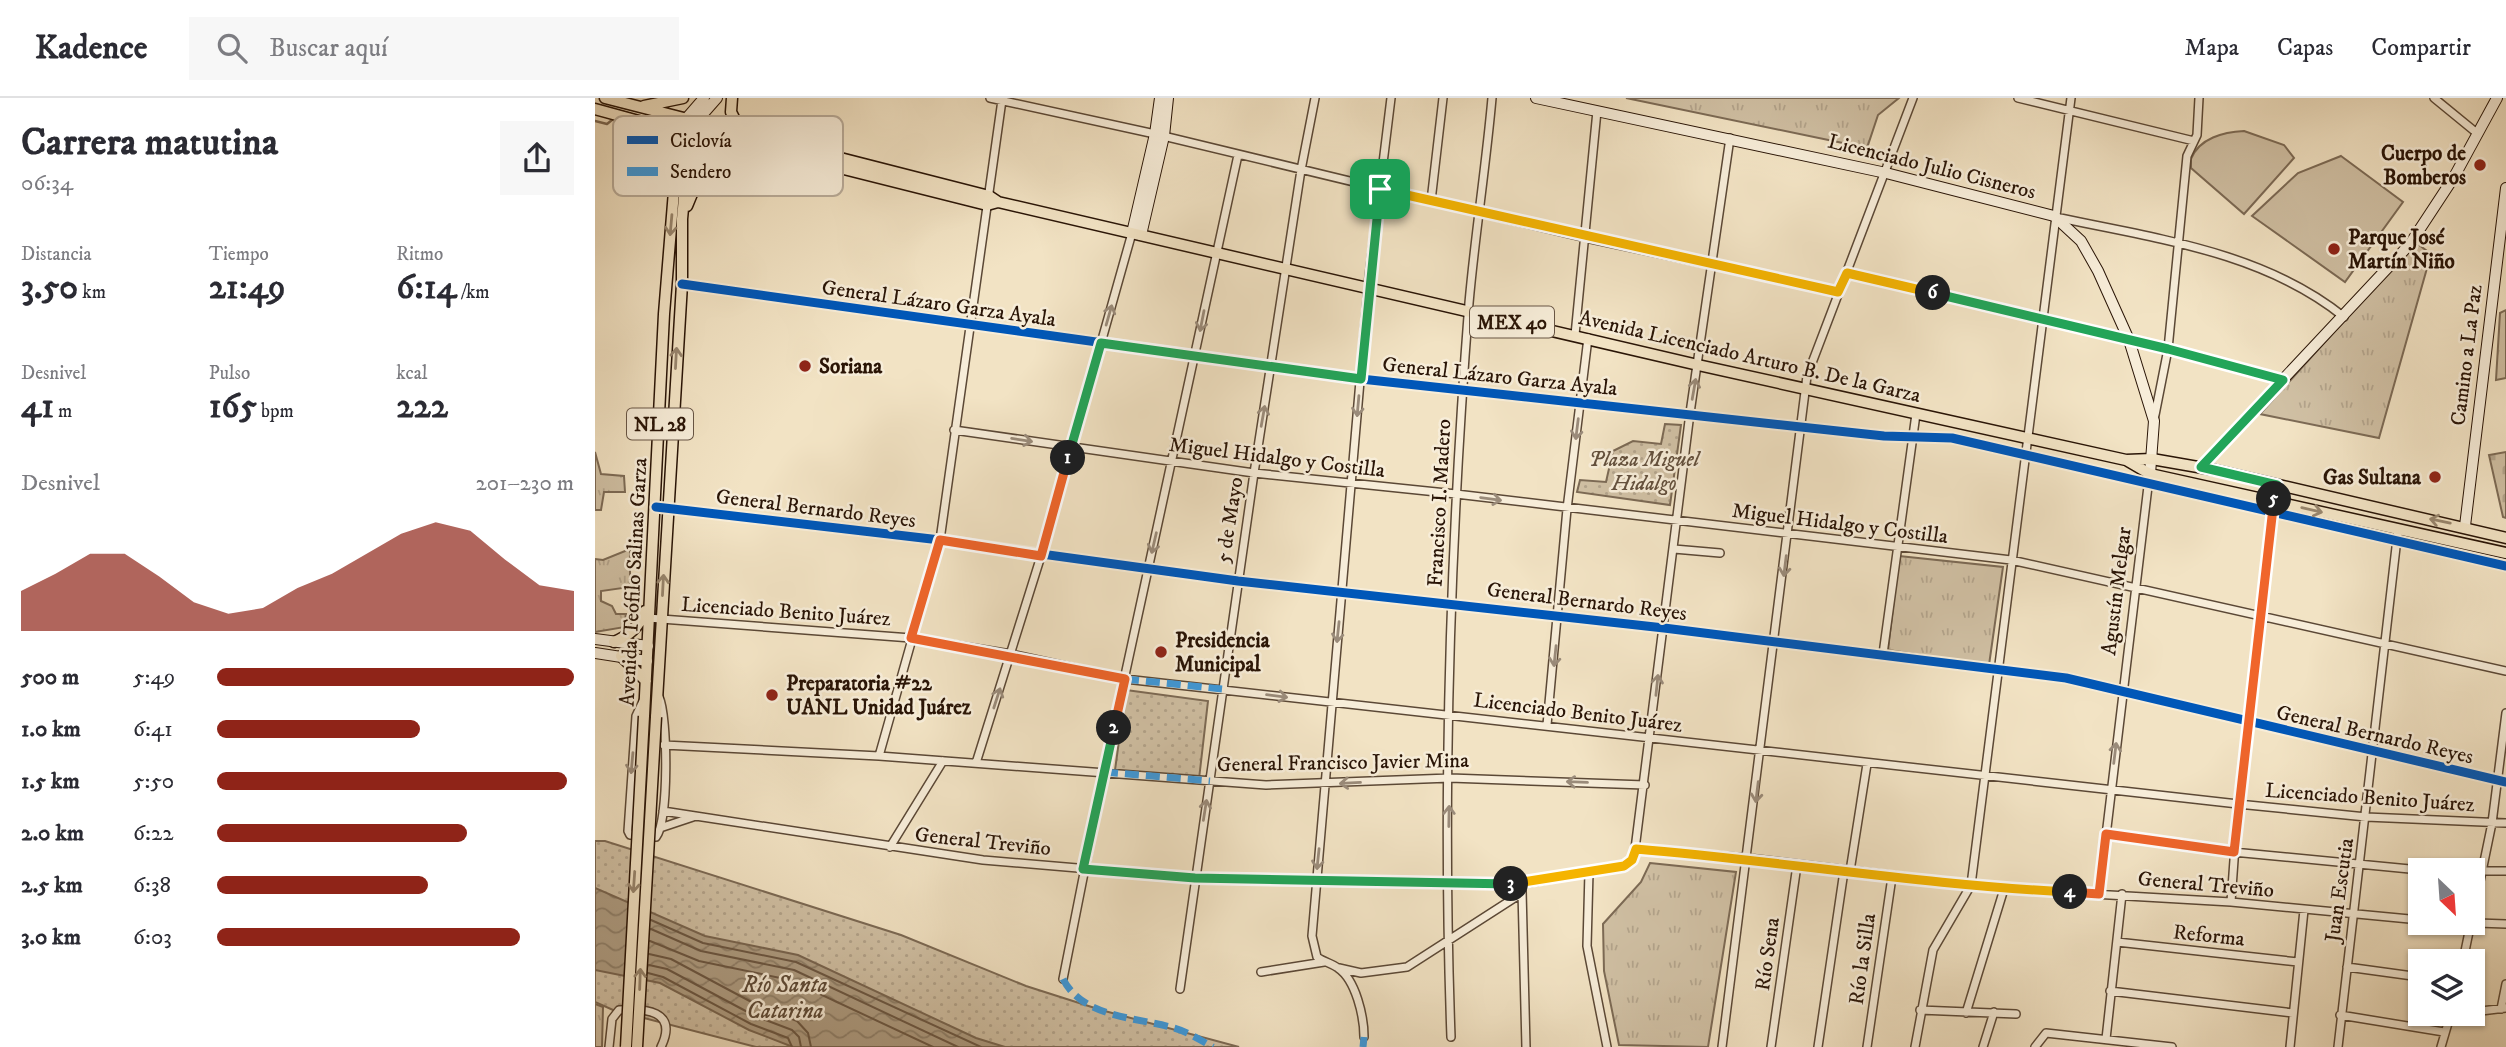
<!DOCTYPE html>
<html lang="es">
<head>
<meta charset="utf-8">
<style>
  body { margin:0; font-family:"IM FELL DW Pica",serif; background:#f7f7f7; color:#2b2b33; height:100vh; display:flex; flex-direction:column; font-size:26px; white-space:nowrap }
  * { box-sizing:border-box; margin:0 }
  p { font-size:23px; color:#7c7c81 }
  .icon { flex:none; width:38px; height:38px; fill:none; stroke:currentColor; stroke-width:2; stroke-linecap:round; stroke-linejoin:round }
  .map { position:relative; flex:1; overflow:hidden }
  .sheet { display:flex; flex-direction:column; background:#fff; width:595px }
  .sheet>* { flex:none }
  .needle { width:46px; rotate:155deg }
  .fabs { position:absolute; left:1813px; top:760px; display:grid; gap:14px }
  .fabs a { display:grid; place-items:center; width:77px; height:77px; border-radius:0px; background:#fff; box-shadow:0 2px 5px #0004; font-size:35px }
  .pin { position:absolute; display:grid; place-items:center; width:60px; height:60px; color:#fff; margin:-30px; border-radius:14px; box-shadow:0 4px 10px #0006 }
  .km { position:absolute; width:35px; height:35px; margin:-18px; border-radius:50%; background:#222; color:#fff; font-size:19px; line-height:35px; text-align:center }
  .round { display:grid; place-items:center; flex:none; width:74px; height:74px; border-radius:0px; background:#f7f7f7 }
  .overview { display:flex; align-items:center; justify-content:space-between; height:119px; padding:0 21px }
  h1 { font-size:38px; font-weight:800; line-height:52px }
  .figures { display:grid; grid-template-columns:repeat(3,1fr); gap:10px; height:119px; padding:7px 21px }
  .figures div { display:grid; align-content:center }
  .figures b { font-size:35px; font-weight:800 }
  .figures small { font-size:19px; font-weight:400 }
  .figures p { font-size:19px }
  .chart { height:196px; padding:14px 21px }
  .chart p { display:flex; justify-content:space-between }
  .chart svg { width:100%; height:126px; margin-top:7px; fill:#8f2418; opacity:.7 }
  ul { padding:0 21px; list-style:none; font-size:23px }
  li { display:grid; grid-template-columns:112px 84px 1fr; align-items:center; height:52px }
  li i { height:18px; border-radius:9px; background:#8f2418 }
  header { display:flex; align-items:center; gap:42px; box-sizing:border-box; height:98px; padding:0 35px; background:#fff; border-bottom:2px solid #e1e1e2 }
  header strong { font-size:33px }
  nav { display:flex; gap:38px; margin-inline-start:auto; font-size:24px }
  .search { width:490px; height:63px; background:#f7f7f7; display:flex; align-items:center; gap:18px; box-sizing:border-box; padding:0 24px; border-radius:0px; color:#7c7c81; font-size:26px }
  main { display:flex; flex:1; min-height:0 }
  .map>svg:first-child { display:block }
</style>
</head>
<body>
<header>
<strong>Kadence</strong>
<div class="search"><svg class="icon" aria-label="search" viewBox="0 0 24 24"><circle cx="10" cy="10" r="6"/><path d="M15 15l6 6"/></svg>Buscar aquí</div>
<nav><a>Mapa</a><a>Capas</a><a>Compartir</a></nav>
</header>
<main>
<section class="sheet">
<div class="overview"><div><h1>Carrera matutina</h1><p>06:34</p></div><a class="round"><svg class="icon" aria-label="share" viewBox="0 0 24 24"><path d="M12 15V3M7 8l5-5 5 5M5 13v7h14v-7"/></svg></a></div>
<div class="figures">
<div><p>Distancia</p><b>3.50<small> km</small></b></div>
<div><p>Tiempo</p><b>21:49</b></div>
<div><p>Ritmo</p><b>6:14<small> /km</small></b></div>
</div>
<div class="figures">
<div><p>Desnivel</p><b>41<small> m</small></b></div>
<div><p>Pulso</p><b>165<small> bpm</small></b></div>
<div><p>kcal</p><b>222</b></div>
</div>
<div class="chart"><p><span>Desnivel</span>201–230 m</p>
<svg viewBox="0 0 160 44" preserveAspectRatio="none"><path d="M0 44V30L10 24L20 17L30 17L40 25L50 34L60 38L70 36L80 29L90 24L100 17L110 10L120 6L130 9L140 19L150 28L160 30V44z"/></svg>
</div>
<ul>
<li><b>500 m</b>5:49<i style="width:100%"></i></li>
<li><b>1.0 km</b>6:41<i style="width:57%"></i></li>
<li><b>1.5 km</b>5:50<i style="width:98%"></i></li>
<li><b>2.0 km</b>6:22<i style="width:70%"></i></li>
<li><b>2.5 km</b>6:38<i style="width:59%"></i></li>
<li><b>3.0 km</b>6:03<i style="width:85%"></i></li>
</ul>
</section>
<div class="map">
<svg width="1911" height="949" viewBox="0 0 1911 949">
  <defs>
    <pattern id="grass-tufts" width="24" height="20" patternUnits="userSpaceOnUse" patternTransform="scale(1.75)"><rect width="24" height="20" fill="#d0c0a4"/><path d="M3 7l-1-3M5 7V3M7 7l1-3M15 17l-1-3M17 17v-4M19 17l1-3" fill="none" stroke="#b3a48c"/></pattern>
    <pattern id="cemetery-stones" width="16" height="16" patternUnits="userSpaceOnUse" patternTransform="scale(1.75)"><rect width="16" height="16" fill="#d0c0a4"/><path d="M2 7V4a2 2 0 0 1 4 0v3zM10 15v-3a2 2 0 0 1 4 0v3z" fill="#b3a48c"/></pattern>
    <pattern id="park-dots" width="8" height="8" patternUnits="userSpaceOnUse" patternTransform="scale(1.75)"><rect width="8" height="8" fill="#d0c0a4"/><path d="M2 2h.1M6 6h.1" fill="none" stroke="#b3a48c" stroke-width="1.8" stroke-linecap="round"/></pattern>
    <pattern id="water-waves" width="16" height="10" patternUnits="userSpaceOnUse" patternTransform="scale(1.75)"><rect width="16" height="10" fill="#ae9d83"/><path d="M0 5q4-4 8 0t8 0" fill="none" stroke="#8e7f69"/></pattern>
  </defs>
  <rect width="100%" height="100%" fill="#f2e3c4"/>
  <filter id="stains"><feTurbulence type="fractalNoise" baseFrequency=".00286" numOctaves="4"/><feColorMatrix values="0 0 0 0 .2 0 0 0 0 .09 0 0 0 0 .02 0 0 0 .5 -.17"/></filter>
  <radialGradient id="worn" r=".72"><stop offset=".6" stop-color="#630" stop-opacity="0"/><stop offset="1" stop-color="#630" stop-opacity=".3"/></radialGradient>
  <path fill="url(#grass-tufts)" stroke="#7c6a55" stroke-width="2" d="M1031 0H1304L1283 17 1272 50Z
    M1820 144 1836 156 1784 340 1665 316Z
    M1911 212V280L1901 282 1905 215Z
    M0 354 6 376 29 378 30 394H9L6 412H0Z
    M35 451V489L6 493V503L17 508 21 516H31L30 529 0 534V461L8 462Z
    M1304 458 1408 469 1394 567 1293 552Z
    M1055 765 1141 774 1113 949 1024 947 1009 873 1008 826 1046 784Z
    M0 906 8 909 7 949H0Z"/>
  <path fill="url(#cemetery-stones)" stroke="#7c6a55" stroke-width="2" d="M1911 354V420L1908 419 1894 357Z"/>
  <path fill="url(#park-dots)" stroke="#7c6a55" stroke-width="2" d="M1070 326 1086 327 1075 407 982 394 985 382 1011 384 1018 353 1038 343 1066 346Z
    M531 592 613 603 604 681 520 672Z
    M0 743H10L306 837 431 888 506 912 644 949H161L18 912 0 904Z"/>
  <path fill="#d0c0a4" stroke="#7c6a55" stroke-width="2" d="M1649 33 1689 47 1699 60 1649 116 1596 70V61C1604 40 1629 34 1649 33Z
    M1746 58 1808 104 1750 184 1657 118 1703 75Z"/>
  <path fill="url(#water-waves)" stroke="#796651" stroke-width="2" d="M0 790 110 838 203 857 381 940 410 949H198L154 932 65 885 0 872Z"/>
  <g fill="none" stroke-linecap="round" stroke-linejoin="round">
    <path stroke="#6c5844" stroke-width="2" d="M56 822 108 845 201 864 386 949
      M56 831 106 853 199 872 363 949
      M55 843 104 863 195 882 338 949
      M54 856 76 861 164 908 202 923 213 935 216 949
      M54 867 72 871 160 918 197 932 204 939 206 949
      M53 875 68 879 156 926 193 940 197 949"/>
    <path stroke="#796651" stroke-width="2.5" d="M0 23 12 26 17 22"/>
    <defs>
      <path id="street" d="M395 0 560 36 991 140 1243 194
        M1423 0 1599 43
        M1839 0 1883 36
        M836 103 848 0
        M1460 119C1559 140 1669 154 1749 219
        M1252 175 1573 251 1688 282
        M87 186 766 281 1289 338 1357 340 1911 468
        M980 237 1002 13
        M1559 322 1573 251 1592 58 1602 37 1604 0
        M359 332 659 375 861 396 1416 462 1911 573
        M61 409 345 442 643 483 1069 530 1471 580 1911 684
        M1079 451 1125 455
        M53 520 316 540 416 556 530 581 1643 706 1771 719 1911 725
        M1288 556 1321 316
        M48 603 41 618 33 733 35 737 61 739C74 723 73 618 64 599
        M952 627 972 411 993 240
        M69 647 284 658 671 687 855 680 1050 687
        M284 658 345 442 407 2
        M381 665 446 458 537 135
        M68 713 388 762 600 780 927 786 1029 768 1037 762 1040 751 1153 760 1409 791 1636 804 1825 822
        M65 730 98 719
        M1512 736 1638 754 1825 772
        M295 749 348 663
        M1040 751 1095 315 1135 40
        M1255 773 1272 666
        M1878 773H1911
        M994 774 992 848 1012 949
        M927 793 931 949
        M1504 796 1554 380
        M1636 804 1643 706 1682 386
        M1878 817 1897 725 1911 615
        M1854 824 1911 826
        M1522 844 1703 864
        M1868 863 1876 824
        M1752 869 1825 879
        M744 870 766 875 812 869 927 795
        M666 874 729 864
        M468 881 509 674 643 57
        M585 891 659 375 706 72 720 0
        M1515 893 1698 915
        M1906 911 1911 886
        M1325 912 1421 916
        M1878 914 1911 910
        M1371 915 1409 791
        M1745 917 1849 934
        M1856 917 1868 915
        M769 939C769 919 761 882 743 870 736 865 729 864 722 859L717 838 774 179 796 0
        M856 939C847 694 855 448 874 205 880 137 891 68 897 0
        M1511 941 1527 796
        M14 949 17 921 24 912C49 910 84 912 66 949
        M1127 949 1212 278 1318 0
        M1176 949 1202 767
        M1223 949 1249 773
        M1272 949 1297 779
        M1320 949 1338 852 1376 787 1476 0
        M1388 949 1399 914
        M1440 949 1451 935 1577 949
        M1695 949 1709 812
        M1743 949 1803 432
        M1846 949 1856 915"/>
      <path id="secondary" d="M941 0 1291 75 1459 118 1486 143 1503 173 1534 242 1559 323 1555 376
        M90 22 109 0
        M100 25 122 0
        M537 135 560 36 565 0
        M546 137 569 38 573 0
        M1606 369 1815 146 1859 79 1902 0
        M1870 428 1911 90
        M0 541 53 548
        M0 555 52 563"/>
      <path id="primary" d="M10 0 394 98 403 104 1103 267 1531 362 1557 361 1620 372 1911 440
        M137 0 136 14 147 36
        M49 8 88 0
        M0 11 84 34 181 54 392 107 403 104
        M45 24 59 41 80 77
        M92 108C103 78 120 59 153 52
        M1531 362 1555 376 1911 455
        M19 544C35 537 44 529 50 513
        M26 558 51 583
        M49 618 69 216 83 44 90 22
        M61 619 87 186V121L95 36 100 25"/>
    </defs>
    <use href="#street" stroke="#5b4836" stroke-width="10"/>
    <use href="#secondary" stroke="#291406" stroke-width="12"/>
    <use href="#primary" stroke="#291406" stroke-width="13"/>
    <use href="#street" stroke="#f7edd9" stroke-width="7"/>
    <use href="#secondary" stroke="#f7edd9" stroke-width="10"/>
    <use href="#primary" stroke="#f2e3c4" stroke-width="10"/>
    <defs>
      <path id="primary-bridge" d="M31 949 49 618
        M42 949 61 619"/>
    </defs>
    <use href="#primary-bridge" stroke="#291406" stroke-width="13" stroke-linecap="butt"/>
    <use href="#primary-bridge" stroke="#f2e3c4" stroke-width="10"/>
    <path stroke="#3d9add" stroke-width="7" stroke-dasharray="14 7" stroke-linecap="butt" d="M530 581 627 591
      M509 674 615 683
      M468 881C488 920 541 919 579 930 593 934 605 942 618 949
      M768 949 769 939"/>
    <defs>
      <path id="cycleway" d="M87 186 766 281 1289 338 1357 340 1911 468
        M61 409 345 442 643 483 1069 530 1471 580 1911 684"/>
    </defs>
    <use href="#cycleway" stroke="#f7edd9" stroke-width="13"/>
    <use href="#cycleway" stroke="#0057b8" stroke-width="9"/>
  </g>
  <defs><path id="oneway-shaft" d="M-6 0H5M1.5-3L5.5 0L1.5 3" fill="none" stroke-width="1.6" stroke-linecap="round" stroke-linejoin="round" transform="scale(1.75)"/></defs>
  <g stroke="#98866e">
    <use href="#oneway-shaft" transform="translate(76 127) rotate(95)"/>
    <use href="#oneway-shaft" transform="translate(81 260) rotate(-87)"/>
    <use href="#oneway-shaft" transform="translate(1717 412) rotate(13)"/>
    <use href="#oneway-shaft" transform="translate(1845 423) rotate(-168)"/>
    <use href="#oneway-shaft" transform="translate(68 487) rotate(-87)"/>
    <use href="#oneway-shaft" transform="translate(39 784) rotate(94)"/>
    <use href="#oneway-shaft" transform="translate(45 881) rotate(-88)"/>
  </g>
  <g stroke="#9a8b7a">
    <use href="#oneway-shaft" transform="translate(514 217) rotate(-74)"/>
    <use href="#oneway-shaft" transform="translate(607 223) rotate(101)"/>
    <use href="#oneway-shaft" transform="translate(1099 291) rotate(-80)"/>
    <use href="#oneway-shaft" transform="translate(763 308) rotate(95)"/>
    <use href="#oneway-shaft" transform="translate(668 318) rotate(-80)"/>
    <use href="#oneway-shaft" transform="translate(982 331) rotate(97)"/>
    <use href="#oneway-shaft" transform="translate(427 342) rotate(9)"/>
    <use href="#oneway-shaft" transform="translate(896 401) rotate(8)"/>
    <use href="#oneway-shaft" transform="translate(559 445) rotate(103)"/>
    <use href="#oneway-shaft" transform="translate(1190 468) rotate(97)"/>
    <use href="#oneway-shaft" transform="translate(743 534) rotate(96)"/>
    <use href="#oneway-shaft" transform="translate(960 558) rotate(96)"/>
    <use href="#oneway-shaft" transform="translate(1062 587) rotate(-84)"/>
    <use href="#oneway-shaft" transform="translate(682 598) rotate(7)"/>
    <use href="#oneway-shaft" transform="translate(402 600) rotate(-72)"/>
    <use href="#oneway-shaft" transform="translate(1520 655) rotate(-83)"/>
    <use href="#oneway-shaft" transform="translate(37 665) rotate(95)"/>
    <use href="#oneway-shaft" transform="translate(982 684) rotate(-178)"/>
    <use href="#oneway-shaft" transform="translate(755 685) rotate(177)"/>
    <use href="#oneway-shaft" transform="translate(1162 694) rotate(97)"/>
    <use href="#oneway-shaft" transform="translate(610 712) rotate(-81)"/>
    <use href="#oneway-shaft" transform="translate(854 718) rotate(-89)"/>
    <use href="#oneway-shaft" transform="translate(723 761) rotate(96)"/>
  </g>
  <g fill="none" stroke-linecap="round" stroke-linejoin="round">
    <defs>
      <path id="split-1" d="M473 360 506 245 766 281 785 91"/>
      <path id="split-2" d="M473 360 446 458 345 442 316 540 530 581 519 630"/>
      <path id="split-3" d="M519 630 488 771 600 780 916 786"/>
      <path id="split-4" d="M916 786 1029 768 1037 762 1041 751C1186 763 1329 787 1475 794"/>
      <path id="split-5" d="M1475 794 1504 796 1511 736 1639 754 1679 401"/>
      <path id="split-6" d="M1338 195 1573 251 1688 282 1606 369 1682 387 1679 401"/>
      <path id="split-7" d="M785 91 1243 194 1252 175 1338 195"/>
    </defs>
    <use href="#split-1" stroke="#fff" stroke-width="14"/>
    <use href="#split-2" stroke="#fff" stroke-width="14"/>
    <use href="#split-3" stroke="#fff" stroke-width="14"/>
    <use href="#split-4" stroke="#fff" stroke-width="14"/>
    <use href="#split-5" stroke="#fff" stroke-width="14"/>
    <use href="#split-6" stroke="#fff" stroke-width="14"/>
    <use href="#split-7" stroke="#fff" stroke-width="14"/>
    <use href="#split-1" stroke="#22a559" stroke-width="9"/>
    <use href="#split-2" stroke="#f0652b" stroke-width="9"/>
    <use href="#split-3" stroke="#22a559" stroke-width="9"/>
    <use href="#split-4" stroke="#f5b400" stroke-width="9"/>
    <use href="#split-5" stroke="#f0652b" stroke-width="9"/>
    <use href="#split-6" stroke="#22a559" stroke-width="9"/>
    <use href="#split-7" stroke="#f5b400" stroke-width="9"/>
  </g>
  <g fill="#8f2418" stroke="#f7edd9" stroke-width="2.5">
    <circle cx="1885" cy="67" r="7"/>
    <circle cx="1739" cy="151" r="7"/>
    <circle cx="210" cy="268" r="7"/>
    <circle cx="1840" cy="379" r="7"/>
    <circle cx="566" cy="554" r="7"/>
    <circle cx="177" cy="597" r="7"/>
  </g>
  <g text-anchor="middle" stroke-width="5" stroke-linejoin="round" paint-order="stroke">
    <g fill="#f7edd9" stroke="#675545" stroke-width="2">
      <rect x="875" y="208.5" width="84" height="31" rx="5"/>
      <rect x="32" y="310.5" width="66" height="31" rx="5"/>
    </g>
    <g font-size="19" font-weight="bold" fill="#291406">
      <text x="917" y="231">MEX 40</text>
      <text x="65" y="333">NL 28</text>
    </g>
    <g font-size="21" font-weight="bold" fill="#291406" stroke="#f7edd9" text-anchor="start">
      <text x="1871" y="62" text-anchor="end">Cuerpo de<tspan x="1871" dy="24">Bomberos</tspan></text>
      <text x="1753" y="146">Parque José<tspan x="1753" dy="24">Martín Niño</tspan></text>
      <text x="224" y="275">Soriana</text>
      <text x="1826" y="386" text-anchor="end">Gas Sultana</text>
      <text x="580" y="549">Presidencia<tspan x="580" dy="24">Municipal</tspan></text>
      <text x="191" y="592">Preparatoria #22<tspan x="191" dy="24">UANL Unidad Juárez</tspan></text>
    </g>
    <g font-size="21" fill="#291406" stroke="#f7edd9">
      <text transform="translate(1337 68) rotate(14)" y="7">Licenciado Julio Cisneros</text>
      <text transform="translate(344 205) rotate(8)" y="7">General Lázaro Garza Ayala</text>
      <text transform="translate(1871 257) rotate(-83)" y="7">Camino a La Paz</text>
      <text transform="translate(1155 258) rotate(13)" y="7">Avenida Licenciado Arturo B. De la Garza</text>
      <text transform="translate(905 278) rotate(6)" y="7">General Lázaro Garza Ayala</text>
      <text transform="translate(682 359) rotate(7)" y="7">Miguel Hidalgo y Costilla</text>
      <text transform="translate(844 405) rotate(-87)" y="7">Francisco I. Madero</text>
      <text transform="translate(221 410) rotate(7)" y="7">General Bernardo Reyes</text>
      <text transform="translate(634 422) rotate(-81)" y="7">5 de Mayo</text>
      <text transform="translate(1245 425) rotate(7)" y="7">Miguel Hidalgo y Costilla</text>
      <text transform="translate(38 484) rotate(-87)" y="7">Avenida Teófilo Salinas Garza</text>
      <text transform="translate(1521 493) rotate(-83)" y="7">Agustín Melgar</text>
      <text transform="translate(992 503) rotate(7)" y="7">General Bernardo Reyes</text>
      <text transform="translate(191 513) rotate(4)" y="7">Licenciado Benito Juárez</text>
      <text transform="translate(983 614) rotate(7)" y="7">Licenciado Benito Juárez</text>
      <text transform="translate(1780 636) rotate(13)" y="7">General Bernardo Reyes</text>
      <text transform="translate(748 664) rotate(-1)" y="7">General Francisco Javier Mina</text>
      <text transform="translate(1775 699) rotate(4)" y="7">Licenciado Benito Juárez</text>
      <text transform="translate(388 743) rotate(6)" y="7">General Treviño</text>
      <text transform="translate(1611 786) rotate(5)" y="7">General Treviño</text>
      <text transform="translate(1744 792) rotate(-82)" y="7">Juan Escutia</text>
      <text transform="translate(1614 837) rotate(6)" y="7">Reforma</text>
      <text transform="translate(1172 856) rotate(-82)" y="7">Río Sena</text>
      <text transform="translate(1267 861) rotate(-82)" y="7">Río la Silla</text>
    </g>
    <g font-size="21" font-style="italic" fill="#63503d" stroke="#f7edd9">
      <text x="1049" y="368">Plaza Miguel<tspan x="1049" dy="24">Hidalgo</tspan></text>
    </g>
    <g font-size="23" font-style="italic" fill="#5e4b38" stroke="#f7edd9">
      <text x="190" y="894">Río Santa<tspan x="190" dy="26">Catarina</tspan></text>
    </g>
  </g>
  <rect x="18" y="18" width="230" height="80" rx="10" fill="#f7edd9" stroke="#b9ac9a" stroke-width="2"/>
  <rect x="32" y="38" width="31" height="8" fill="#0057b8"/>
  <rect x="32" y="69" width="31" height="9" fill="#3d9add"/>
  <g font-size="19" fill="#291406">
    <text x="75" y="49">Ciclovía</text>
    <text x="75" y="80">Sendero</text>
  </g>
  <rect width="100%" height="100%" filter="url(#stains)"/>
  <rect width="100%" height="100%" fill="url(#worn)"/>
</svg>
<div class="fabs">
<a><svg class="needle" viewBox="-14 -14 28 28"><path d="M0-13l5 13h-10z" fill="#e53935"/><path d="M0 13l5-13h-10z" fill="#7c7c81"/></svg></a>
<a><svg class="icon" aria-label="layers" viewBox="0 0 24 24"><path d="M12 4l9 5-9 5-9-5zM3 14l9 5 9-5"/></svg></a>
</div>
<div class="pin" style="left:785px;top:91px;background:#1e9e55"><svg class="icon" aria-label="arrive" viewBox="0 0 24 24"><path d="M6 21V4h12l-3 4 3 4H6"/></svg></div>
<b class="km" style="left:473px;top:360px">1</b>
<b class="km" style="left:519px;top:630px">2</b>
<b class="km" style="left:916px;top:786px">3</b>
<b class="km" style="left:1475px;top:794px">4</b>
<b class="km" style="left:1679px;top:401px">5</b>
<b class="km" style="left:1338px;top:195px">6</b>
</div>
</main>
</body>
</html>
